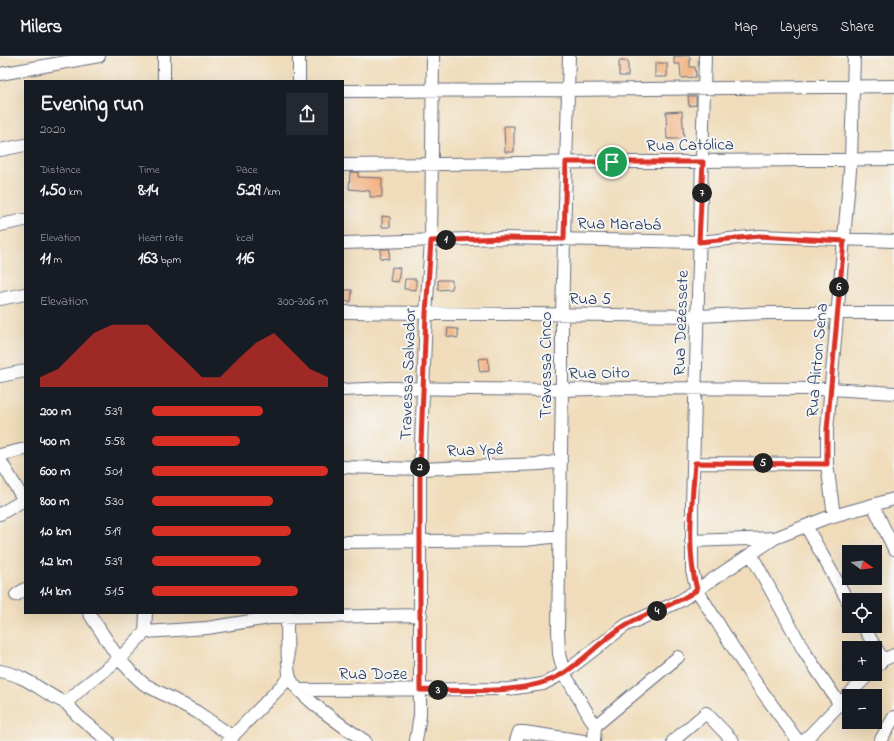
<!DOCTYPE html>
<html lang="en">
<head>
<meta charset="utf-8">
<style>
  body { margin:0; font-family:"Indie Flower",sans-serif; background:#242831; color:#f1f3f6; height:100vh; display:flex; flex-direction:column; font-size:15px; white-space:nowrap }
  * { box-sizing:border-box; margin:0 }
  p { font-size:13px; color:#9ea1a6 }
  .icon { flex:none; width:22px; height:22px; fill:none; stroke:currentColor; stroke-width:2; stroke-linecap:round; stroke-linejoin:round }
  .map { position:relative; flex:1; overflow:hidden }
  .panel { position:absolute; left:24px; top:24px; width:320px; height:534px; display:flex; flex-direction:column; background:#171b24; border-radius:0px; box-shadow:0 4px 16px #0002 }
  .panel>* { flex:none }
  .needle { width:26px; rotate:104deg }
  .tools { position:absolute; left:842px; top:489px; display:grid; gap:8px }
  .tools a { display:grid; place-items:center; width:40px; height:40px; border-radius:0px; background:#171b24; box-shadow:0 4px 16px #0002; font-size:20px }
  .pin { position:absolute; display:grid; place-items:center; width:34px; height:34px; color:#fff; margin:-17px; border:2px solid #fff; border-radius:50%; box-shadow:0 1px 4px #0007 }
  .km { position:absolute; width:20px; height:20px; margin:-10px; border-radius:50%; background:#222; color:#fff; font-size:11px; line-height:20px; text-align:center }
  .round { display:grid; place-items:center; flex:none; width:42px; height:42px; border-radius:0px; background:#242831 }
  .summary { display:flex; align-items:center; justify-content:space-between; height:68px; padding:0 16px }
  h1 { font-size:22px; font-weight:800; line-height:30px }
  .metrics { display:grid; grid-template-columns:repeat(3,1fr); gap:6px; height:68px; padding:4px 16px }
  .metrics div { display:grid; align-content:center }
  .metrics b { font-size:17px; font-weight:800 }
  .metrics small { font-size:11px; font-weight:400 }
  .metrics p { font-size:11px }
  .chart { height:112px; padding:8px 16px }
  .chart p { display:flex; justify-content:space-between }
  .chart svg { width:100%; height:72px; margin-top:4px; fill:#d93025; opacity:.7 }
  ul { padding:0 16px; list-style:none; font-size:13px }
  li { display:grid; grid-template-columns:64px 48px 1fr; align-items:center; height:30px }
  li i { height:10px; border-radius:5px; background:#d93025 }
  header { display:flex; align-items:center; gap:24px; box-sizing:border-box; height:56px; padding:0 20px; background:#171b24; border-bottom:1px solid #363941 }
  header strong { font-size:19px }
  nav { display:flex; gap:22px; margin-inline-start:auto; font-size:14px }
  .map>svg:first-child { display:block }
</style>
</head>
<body>
<header>
<strong>Milers</strong>
<nav><a>Map</a><a>Layers</a><a>Share</a></nav>
</header>
<div class="map">
<svg width="894" height="685" viewBox="0 0 894 685">
  <rect width="100%" height="100%" fill="#f6f6f2"/>
  <filter id="ink" filterUnits="userSpaceOnUse"><feTurbulence type="fractalNoise" baseFrequency=".025" numOctaves="2"/><feDisplacementMap in="SourceGraphic" scale="8" xChannelSelector="R" yChannelSelector="G"/><feConvolveMatrix kernelMatrix="1 2 1 2 8 2 1 2 1" color-interpolation-filters="sRGB"/></filter>
  <filter id="wash" filterUnits="userSpaceOnUse"><feTurbulence type="fractalNoise" baseFrequency=".012" numOctaves="4" result="noise"/><feDisplacementMap in="SourceGraphic" scale="16" xChannelSelector="R" yChannelSelector="G"/><feGaussianBlur stdDeviation="0.9" result="paint"/><feColorMatrix in="noise" values="0 0 0 0 0 0 0 0 0 0 0 0 0 0 0 0 0 1.4 0 .05"/><feComposite in="paint" operator="in"/></filter>
  <g filter="url(#wash)">
    <rect width="100%" height="100%" fill="#f0dcba"/>
    <g id="blocks">
      <path fill="#f2b180" d="M674 0H690V11H695L696 21 681 22 680 8H674Z
        M619 5H628V20H619Z
        M655 7H667V21H655Z
        M688 40H696V49L689 50Z
        M682 55 684 83H667L666 56Z
        M504 70H514V96H505Z
        M350 116H358V121L382 122V141H370V135L349 133Z
        M382 160 390 161V171H382Z
        M381 193H390L389 203 380 202Z
        M392 211 400 212 398 226 390 225Z
        M405 223H416V234L404 233Z
        M438 224H452V233L438 234Z
        M343 234H352L351 246 343 245Z
        M448 272 458 273V282L447 280Z
        M488 302 489 315 480 316 478 303Z"/>
    </g>
  </g>
  <g filter="url(#ink)">
    <use href="#blocks" fill-opacity="0" stroke="#666c7e" stroke-width="1"/>
    <g fill="none" stroke-linecap="round" stroke-linejoin="round">
      <defs>
        <path id="minor" d="M299 0V25
          M569 0 562 259V334L558 573 559 598 564 617 595 670 594 685
          M705 0 692 448V515L697 534 751 620 798 685
          M0 18 99 0
          M164 25V0
          M343 35 568 34 894 30
          M0 94 25 89
          M343 109 894 103
          M0 169 25 164
          M343 187 502 182 699 186 759 180 894 185
          M0 243 25 238
          M343 256 698 260 767 257H894
          M0 320 25 315
          M343 334 389 332 562 334 621 332 831 333 894 337
          M0 399 25 393
          M0 404 25 446
          M695 407 827 408
          M343 411 420 413 541 408 561 405
          M873 449 894 493
          M0 458 24 444
          M834 460 827 408V374L851 103 854 0
          M806 470 849 547
          M691 485 775 482
          M343 486 525 484 559 480
          M751 498 804 595 839 647
          M16 539 25 533
          M89 557 119 603 134 619 144 628 197 656 233 681
          M287 557C287 567 287 615 290 622 298 640 348 674 365 685
          M863 570 883 604
          M145 576 207 572 269 562 421 559
          M875 612 883 604 894 599
          M0 615C31 621 40 636 66 647
          M300 634 509 633 543 628 564 617 626 569 680 545 775 482 826 462 894 443
          M595 670 678 601
          M108 685 77 659 66 647 82 632 119 603 145 576 146 557
          M228 685 290 621
          M416 685 420 659V413L426 258 431 185 433 0
          M516 685 519 676H524L584 685
          M673 685 706 657 733 685
          M804 685 869 618
          M880 685 894 661"/>
      </defs>
      <use href="#minor" stroke="#666c7e" stroke-width="14"/>
      <use href="#minor" stroke="#fff" stroke-width="12"/>
    </g>
  </g>
  <g fill="none" stroke-linecap="round" stroke-linejoin="round" filter="url(#ink)">
    <defs>
      <path id="route" d="M566 106H703L699 186 759 180 844 185 827 374V408L695 407C692 449 686 493 697 534 674 550 649 555 626 569 603 582 586 603 564 617 528 640 462 634 420 634V413L426 258 431 185 502 182 564 183Z"/>
    </defs>
    <use href="#route" stroke="#fff" stroke-width="8"/>
    <use href="#route" stroke="#d93025" stroke-width="5"/>
  </g>
  <g text-anchor="middle" stroke-width="4" stroke-linejoin="round" paint-order="stroke">
    <g font-size="17" fill="#1b2f5e" stroke="#f6f6f2">
      <text transform="translate(690 88) rotate(-1)" y="6">Rua Católica</text>
      <text transform="translate(619 167) rotate(1)" y="6">Rua Marabá</text>
      <text x="590" y="248">Rua 5</text>
      <text transform="translate(680 267) rotate(-88)" y="6">Rua Dezessete</text>
      <text transform="translate(816 304) rotate(-85)" y="6">Rua Airton Sena</text>
      <text transform="translate(545 309) rotate(-90)" y="6">Travessa Cinco</text>
      <text transform="translate(599 316) rotate(-1)" y="6">Rua Oito</text>
      <text transform="translate(407 318) rotate(-88)" y="6">Travessa Salvador</text>
      <text transform="translate(475 393) rotate(-2)" y="6">Rua Ypê</text>
      <text x="373" y="623">Rua Doze</text>
    </g>
  </g>
</svg>
<div class="tools">
<a><svg class="needle" viewBox="-14 -14 28 28"><path d="M0-13l5 13h-10z" fill="#e53935"/><path d="M0 13l5-13h-10z" fill="#9ea1a6"/></svg></a>
<a><svg class="icon" aria-label="locate" viewBox="0 0 24 24"><circle cx="12" cy="12" r="6"/><path d="M12 2v4M12 18v4M2 12h4M18 12h4"/></svg></a>
<a>+</a>
<a>−</a>
</div>
<div class="pin" style="left:612px;top:106px;background:#1e9e55"><svg class="icon" aria-label="arrive" viewBox="0 0 24 24"><path d="M6 21V4h12l-3 4 3 4H6"/></svg></div>
<b class="km" style="left:446px;top:184px">1</b>
<b class="km" style="left:420px;top:411px">2</b>
<b class="km" style="left:438px;top:634px">3</b>
<b class="km" style="left:657px;top:555px">4</b>
<b class="km" style="left:763px;top:407px">5</b>
<b class="km" style="left:839px;top:231px">6</b>
<b class="km" style="left:702px;top:137px">7</b>
<section class="panel">
<div class="summary"><div><h1>Evening run</h1><p>20:20</p></div><a class="round"><svg class="icon" aria-label="share" viewBox="0 0 24 24"><path d="M12 15V3M7 8l5-5 5 5M5 13v7h14v-7"/></svg></a></div>
<div class="metrics">
<div><p>Distance</p><b>1.50<small> km</small></b></div>
<div><p>Time</p><b>8:14</b></div>
<div><p>Pace</p><b>5:29<small> /km</small></b></div>
</div>
<div class="metrics">
<div><p>Elevation</p><b>11<small> m</small></b></div>
<div><p>Heart rate</p><b>163<small> bpm</small></b></div>
<div><p>kcal</p><b>116</b></div>
</div>
<div class="chart"><p><span>Elevation</span>300–306 m</p>
<svg viewBox="0 0 160 44" preserveAspectRatio="none"><path d="M0 44V38L10 33L20 22L30 11L40 6L50 6L60 6L70 17L80 27L90 38L100 38L110 27L120 17L130 11L140 22L150 33L160 38V44z"/></svg>
</div>
<ul>
<li><b>200 m</b>5:39<i style="width:63%"></i></li>
<li><b>400 m</b>5:58<i style="width:50%"></i></li>
<li><b>600 m</b>5:01<i style="width:100%"></i></li>
<li><b>800 m</b>5:30<i style="width:69%"></i></li>
<li><b>1.0 km</b>5:19<i style="width:79%"></i></li>
<li><b>1.2 km</b>5:39<i style="width:62%"></i></li>
<li><b>1.4 km</b>5:15<i style="width:83%"></i></li>
</ul>
</section>
</div>
</body>
</html>
